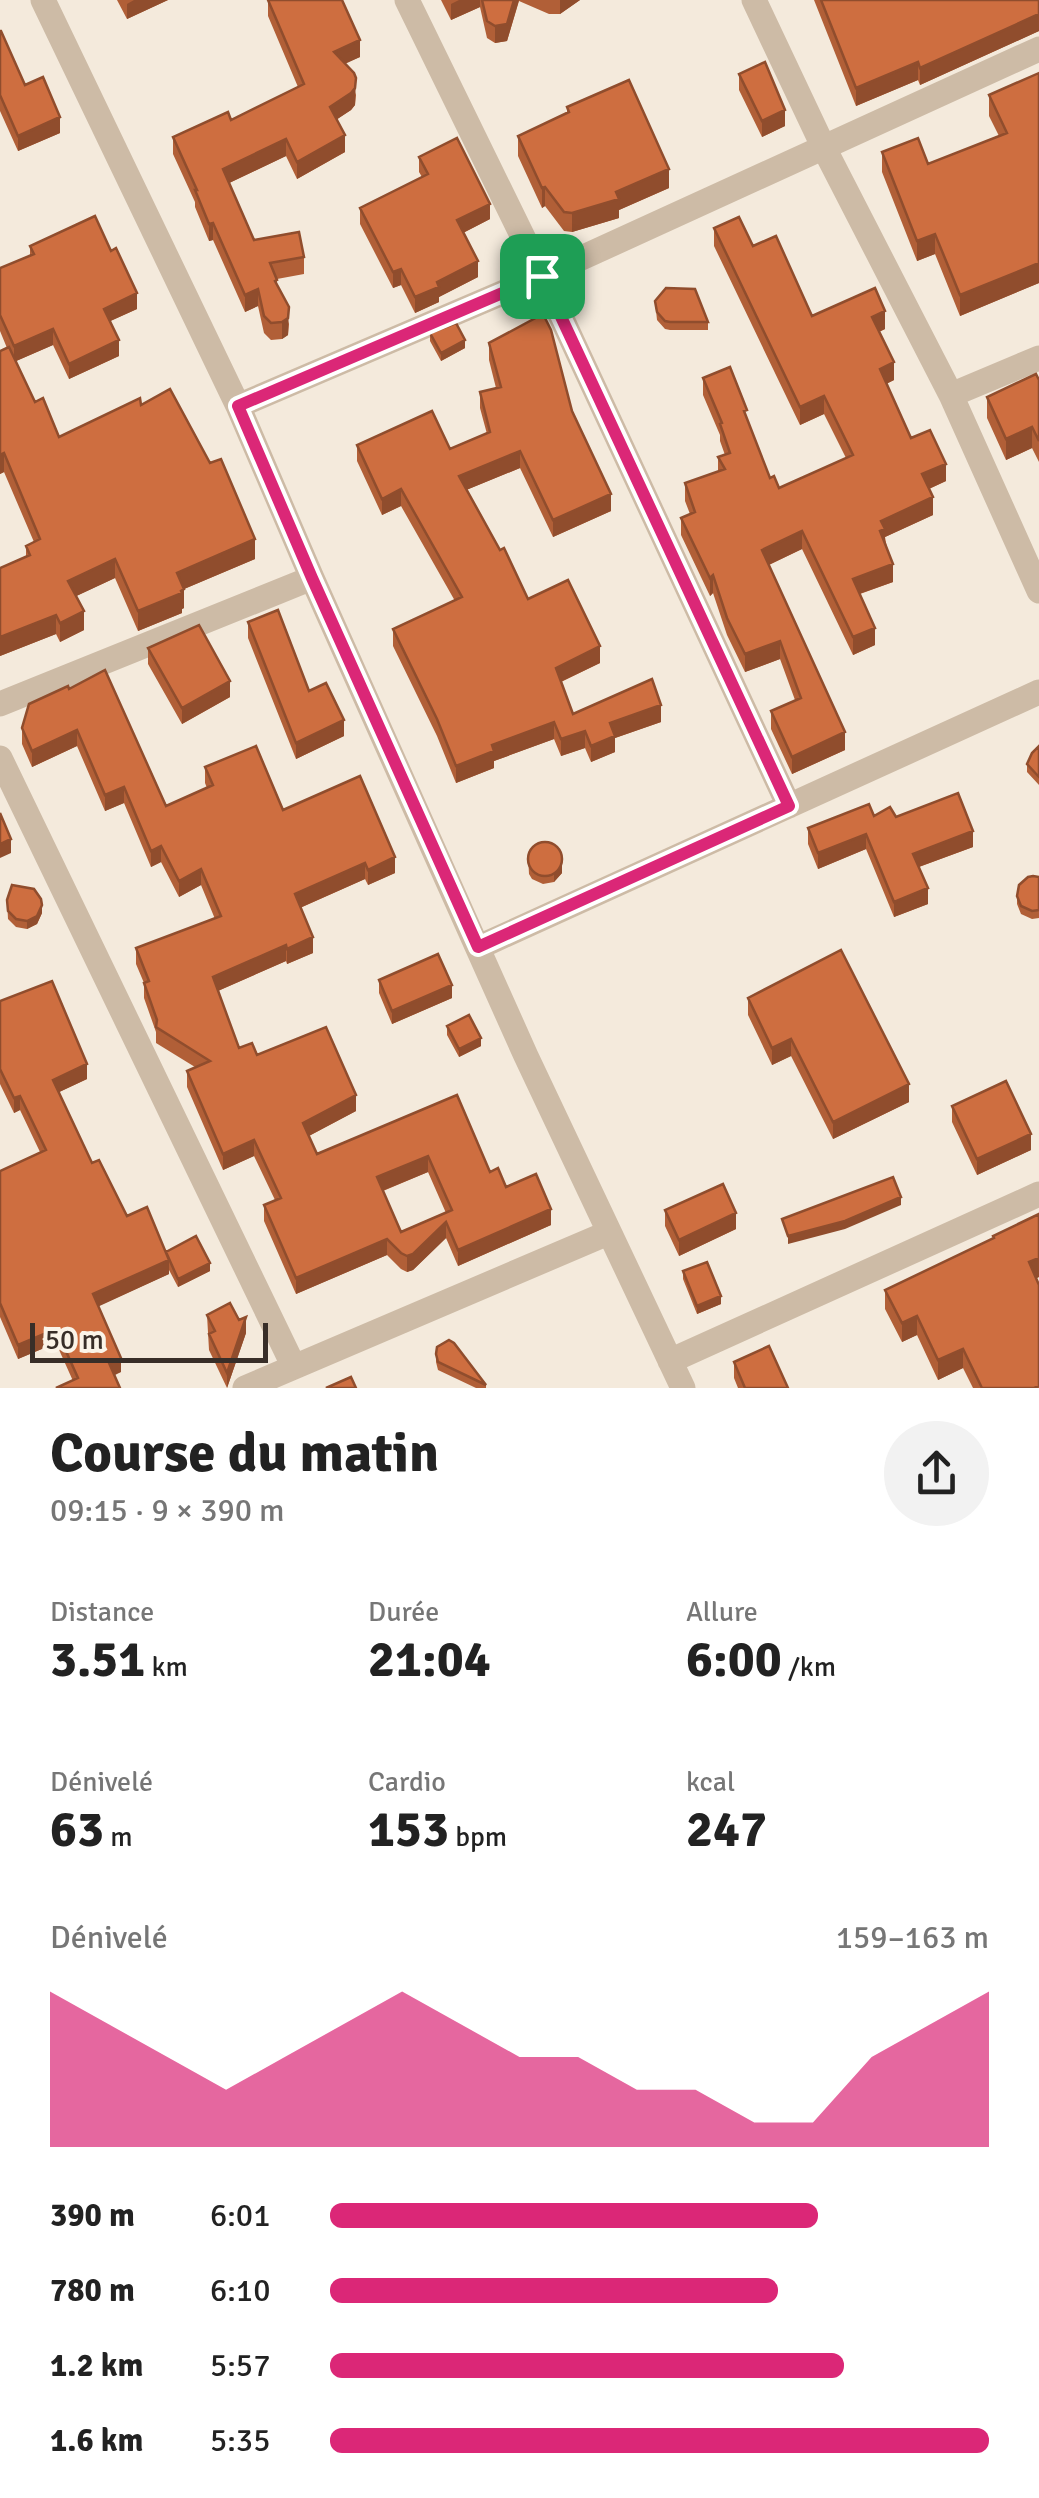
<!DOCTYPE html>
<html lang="fr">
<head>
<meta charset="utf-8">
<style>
  body { margin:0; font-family:Signika,sans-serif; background:#f2f2f2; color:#222; height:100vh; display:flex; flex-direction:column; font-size:38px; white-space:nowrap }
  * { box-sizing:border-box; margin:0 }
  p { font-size:32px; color:#767676 }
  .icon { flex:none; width:55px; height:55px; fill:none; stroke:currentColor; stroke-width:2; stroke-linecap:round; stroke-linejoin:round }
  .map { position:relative; height:1388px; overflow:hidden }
  .drawer { display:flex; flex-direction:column; background:#fff; flex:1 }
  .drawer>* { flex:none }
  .scale { position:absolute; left:30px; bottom:25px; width:238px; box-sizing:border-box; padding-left:10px; border:5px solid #382e28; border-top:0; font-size:28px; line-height:35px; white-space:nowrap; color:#382e28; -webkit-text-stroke:8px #fbf4e8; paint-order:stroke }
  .pin { position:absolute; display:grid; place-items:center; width:85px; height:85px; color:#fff; margin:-42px; border-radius:20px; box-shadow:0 5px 15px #0006 }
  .round { display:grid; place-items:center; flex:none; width:105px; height:105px; border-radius:52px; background:#f2f2f2 }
  .summary { display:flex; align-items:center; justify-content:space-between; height:170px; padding:0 50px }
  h1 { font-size:55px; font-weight:800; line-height:75px }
  .stats { display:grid; grid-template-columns:repeat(3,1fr); gap:15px; height:170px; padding:10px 50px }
  .stats div { display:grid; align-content:center }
  .stats b { font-size:50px; font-weight:800 }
  .stats small { font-size:28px; font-weight:400 }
  .stats p { font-size:28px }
  .chart { height:280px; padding:20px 50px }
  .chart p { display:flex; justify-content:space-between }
  .chart svg { width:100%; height:180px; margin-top:10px; fill:#db2777; opacity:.7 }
  ul { padding:0 50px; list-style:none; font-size:32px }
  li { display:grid; grid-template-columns:160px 120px 1fr; align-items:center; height:75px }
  li i { height:25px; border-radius:12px; background:#db2777 }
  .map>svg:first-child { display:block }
</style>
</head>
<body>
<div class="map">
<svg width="1039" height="1388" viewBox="0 0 1039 1388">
  <rect width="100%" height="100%" fill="#f4eadc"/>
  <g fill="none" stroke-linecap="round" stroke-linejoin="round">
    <path stroke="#cdbba6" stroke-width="25" d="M43 0 238 406 312 578 526 1056 683 1388
      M407 0 542 276 789 806
      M754 0 823 146 951 395 1039 591
      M951 395 1039 358
      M238 406 542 276 1039 49
      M0 704 312 578
      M0 758 294 1367
      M479 947 1039 692
      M670 1361 1039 1194
      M245 1388 608 1233"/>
  </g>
  <path fill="#b15f37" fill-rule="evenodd" d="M117 0H168L127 19Z
    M268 0 360 57 345 63 356 95 355 105 351 110 337 119 345 152 297 179 286 156 229 183 254 240 304 257V274L277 279V286L289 324 288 335 282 339 271 340 264 333 258 306 245 312 213 240 209 241 195 207V202L173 154V137L231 120 298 87 268 16Z
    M441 0H580L560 14H549L519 1 507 41 495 43 487 38 480 7 451 20Z
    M814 0H1039V31L920 85 918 80 856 106Z
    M0 31 25 85 60 133 18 151 0 111Z
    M1039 73V283L960 316 935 254 917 261 882 172V152L928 164 999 136 989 116V95Z
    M739 74 785 126 762 137 739 90Z
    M567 107 669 188 619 210V218L572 232 564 231 545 206 542 208 518 156V136L567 113Z
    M419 157 490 219 463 233 478 277 439 297V302L415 313 401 285 393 288 360 224V208L422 177 419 172Z
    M714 228 753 246 812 316 885 329 879 332 894 380 886 384 911 438 946 481 929 489 933 515 885 537 893 582 860 594 875 645 853 655 802 549 769 565 845 750 792 774 771 729V711L795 700 780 659 745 672 727 635 713 593 710 596 681 535V518L690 514 685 501V483L718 472V457L725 455 720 441V435L703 395V378L747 421 770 478 779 488 846 458 824 414 800 425 714 246Z
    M30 246 137 309 110 321 119 356 69 379 53 345 16 361 35 402 59 437 141 405 255 559 184 589V608L182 609V613L138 631 115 578 76 596 84 630 60 642 56 634 0 656V568L26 556V546L34 542 4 472 0 474V351L7 348 0 331V268L30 255Z
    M655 301 708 322V330H670L665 329 657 320Z
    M430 333 465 348 441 361 430 341Z
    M489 343 572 411 611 511 553 537 520 468 466 490 528 599 600 663 561 682 573 714 661 722 615 738V752L591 762 585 748 561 756 554 739 494 761V768L456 783 437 736 393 646V629L455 601 401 506 382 515 357 461V445L450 449 487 434 480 408V392L496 388 489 360Z
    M1039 380V462L1032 448 1006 460 987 418V397Z
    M248 622 309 691 344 736 296 759 248 638Z
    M148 648 230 697 182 724 148 664Z
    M68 686 166 806 207 788 205 783V767L395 873 368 885 365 879 300 908 313 953 287 964 286 961 218 991 239 1048 257 1055 356 1111 309 1136 317 1154 457 1095 490 1172 551 1225 458 1266 446 1238 413 1270 407 1272 401 1269 387 1255 296 1294 264 1221V1205L275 1200 254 1156 223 1170 187 1087V1071L195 1067 156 1043V1032L144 998V983L136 964V948L215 919 201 885 179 897 161 862 151 867 124 803 105 811 77 746 32 767 22 744V728ZM428 1172 446 1213 401 1232 383 1191Z
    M1039 746V785L1027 772V764Z
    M874 816 896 817 973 847 919 867 928 904 894 917 866 849 818 869 808 844V828Z
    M562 854V873L554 882 543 884 532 879 529 874 528 855Z
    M1039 877V918L1032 919 1021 914 1017 904V896Z
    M7 900 42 913 37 924 27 929 16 927 8 919Z
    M379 980 452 998 392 1024 379 993Z
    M748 998 909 1102 833 1139 791 1056 772 1065 748 1015Z
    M0 1001 87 1079 59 1092 92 1163 127 1216 166 1252 210 1271 178 1287 169 1270V1274L98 1306 121 1372 73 1381 56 1343 18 1359 0 1317V1171L40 1152 20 1110 14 1113 0 1084Z
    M447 1026 481 1046 459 1057 447 1035Z
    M952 1106 1031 1150 977 1175 952 1122Z
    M665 1210 736 1229 679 1256 665 1226Z
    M1039 1214V1277L1036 1278 1039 1388H973L963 1368 938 1380 917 1335 902 1342 885 1309V1290L993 1239V1236Z
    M683 1271 721 1304 697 1314 683 1279Z
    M207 1315 246 1333 227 1388 209 1350Z
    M436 1354 486 1385V1388H476L438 1370 436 1362Z
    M734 1362 788 1388H738L734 1378Z"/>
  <path fill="#904d2d" d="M134 0H168L127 19V4Z
    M459 0H480V7L451 20V4Z
    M514 0H519L507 41 495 43V26Z
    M560 0H580L560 14Z
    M1039 14V31L920 85V68Z
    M360 40V57L334 69V52Z
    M918 62V80L856 106V88Z
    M356 78 355 105 351 110 330 124V107Z
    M785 110V126L762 137V121Z
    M60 117V133L18 151V136Z
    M345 135V152L297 179V162Z
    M286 139V156L223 186V169Z
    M669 169V188L619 210V218L572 232V213Z
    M545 187V206L542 208V188Z
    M490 204V219L457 236V220Z
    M213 223V240L209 241V224Z
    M935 234V254L917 261V241Z
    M478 261V277L439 297V302L415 313V297L437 282Z
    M1039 263V283L960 316V295Z
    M401 269V285L393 288V272Z
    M258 289V306L245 312V295Z
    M137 293V309L104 324V309Z
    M289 307 288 335 282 339V322Z
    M885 311V329L872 335V317Z
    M53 329V345L14 362V346Z
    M119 340V356L69 379V364Z
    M465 340V348L441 361V353Z
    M894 362V380L880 387V369Z
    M824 396V414L800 425V407Z
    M1032 427V448L1006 460V439Z
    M520 451V468L459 493V476Z
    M4 453V472L0 474V455Z
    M946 464V481L922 492V474Z
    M401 489V506L382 515V499Z
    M611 494V511L553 537V520Z
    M933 497V515L885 537V547L880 549 881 521Z
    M802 531V549L762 568V550Z
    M255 539V559L177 592V573Z
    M115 559V578L68 600V581Z
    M893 564V582L853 596V579Z
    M713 575V593L710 596V578Z
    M184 589V608L182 609V613L138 631V611Z
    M84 611V630L60 642V623Z
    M56 615V634L0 656V637Z
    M875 628V645L853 655V637Z
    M780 641V659L745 672V654Z
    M600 646V663L556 684V668Z
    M230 681V697L182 724V708Z
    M661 705V722L615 738V752L591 762V746L610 723Z
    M344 720V736L296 759V743Z
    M554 722V739L494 761V768L456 783V766L492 745Z
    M77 730V746L32 767V751Z
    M585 731V748L561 756V739Z
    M845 732V750L792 774V757Z
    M124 787V803L105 811V795Z
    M973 831V847L913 869V854Z
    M866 834V849L818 869V853Z
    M11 839V853L0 858V844Z
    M161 846V862L151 867V851Z
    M395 857V873L368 885V870Z
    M365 863V879L295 910V894Z
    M562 865V873L554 882V874Z
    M201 869V885L179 897V881Z
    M928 888V904L894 917V902Z
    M42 905V913L37 924 27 929V921Z
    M313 937V953L287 964V949Z
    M286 945V961L213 993V977Z
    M452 985V998L392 1024V1011Z
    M481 1038V1046L459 1057V1049Z
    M791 1039V1056L772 1065V1048Z
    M87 1064V1079L53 1095V1080Z
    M909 1084V1102L833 1139V1122Z
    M356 1095V1111L303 1139V1123Z
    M20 1096V1110L14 1113V1098Z
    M1031 1134V1150L977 1175V1159Z
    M254 1140V1156L223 1170V1154Z
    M428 1156V1172L377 1193V1177Z
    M901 1197V1205L845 1229 788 1244V1236Z
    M551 1209V1225L458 1266V1250Z
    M736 1213V1229L679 1256V1240Z
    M446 1222V1238L413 1270 407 1272V1256Z
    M387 1239V1255L296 1294V1278Z
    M1039 1258V1277L1029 1282V1262Z
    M169 1260V1274L93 1309V1294Z
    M210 1263V1271L178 1287V1279Z
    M721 1296V1304L697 1314V1306Z
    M917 1316V1335L902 1342V1323Z
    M246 1317V1333L227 1388V1373Z
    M56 1329V1343L18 1359V1345Z
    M963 1349V1368L938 1380V1360Z
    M121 1358V1372L109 1378V1363Z"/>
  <path fill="#ce6e40" stroke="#904d2d" stroke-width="2.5" fill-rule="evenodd" d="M268 0H342L360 40 334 52 354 73 356 78 355 88 351 93 330 107 345 135 297 162 286 139 223 169 254 240 299 232 304 257 270 263 277 280 275 281 289 307 288 318 282 322 271 323 264 316 258 289 245 295 213 223 209 224 195 190H197L173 137 228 112 231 120 304 84Z
    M482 0H514L507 24 495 26 487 21Z
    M821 0H1039V14L920 68 918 62 856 88Z
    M0 31H1L25 85 43 77 60 117 18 136 0 95Z
    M765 62 785 110 762 121 739 74Z
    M1039 73V263L960 295 935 234 917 241 882 152 918 138 928 164 1007 133 989 95Z
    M629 80 669 169 616 192 619 199 572 213 564 212 545 187 542 188 518 136 569 112 567 107Z
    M457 138 490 204 457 220 478 261 437 282 439 287 415 297 401 269 393 272 360 208 428 174 419 157Z
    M95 216 111 251 116 248 137 293 104 309 119 340 69 364 53 329 14 346 0 315V268L34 254 30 246Z
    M739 217 753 246 776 236 812 316 875 288 885 311 872 317 894 362 880 369 911 438 930 430 946 464 922 474 933 497 881 521 885 529 880 531 893 564 853 579 875 628 853 637 802 531 762 550 845 732 792 757 771 711 801 698 780 641 745 654 727 618 713 575 710 578 681 518 695 512 685 483 725 469 718 457 730 453 720 424 722 423 703 378 730 367 747 410 744 411 770 478 774 476 779 488 853 455 824 396 800 407 714 228Z
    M666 288 695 289 708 322H670L665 321 657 312 655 301Z
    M543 314 551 330 572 411 611 494 553 520 520 451 459 476 500 550 504 548 528 599 568 580 600 646 556 668 573 714 652 679 661 705 610 723 615 736 591 746 585 731 561 739 554 722 492 745 494 751 456 766 437 719 393 629 462 597 401 489 382 499 357 445 432 411 450 449 490 432 480 392 501 387 489 343Z
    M456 323 465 340 441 353 430 333Z
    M9 347 35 402 43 398 59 437 140 398 141 405 170 389 210 463 221 459 255 539 177 573 184 589 181 591 182 593 138 611 115 559 68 581 84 611 60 623 56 615 0 637V568L30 555 26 546 40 539 4 453 0 455V351Z
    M1036 374 1039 380V441L1032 427 1006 439 987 397Z
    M278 610 309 691 326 683 344 720 296 743 248 622Z
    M199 625 230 681 182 708 148 648Z
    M105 670 166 806 213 785 205 767 256 746 283 810 360 776 395 857 368 870 365 863 295 894 313 937 287 949 286 945 213 977 239 1048 252 1043 257 1055 326 1027 356 1095 303 1123 317 1154 457 1095 490 1172 498 1168 506 1187 536 1174 551 1209 458 1250 446 1222 413 1254 407 1256 401 1253 387 1239 296 1278 264 1205 281 1198 254 1140 223 1154 187 1071 210 1061 156 1027 157 1020 144 983 149 981 136 948 221 916 201 869 179 881 161 846 151 851 124 787 105 795 77 730 32 751 22 728 29 704 68 686 69 689ZM428 1156 452 1210 401 1232 377 1177Z
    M1039 746V777L1027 764 1032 753Z
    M958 793 973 831 913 854 928 888 894 902 866 834 818 853 808 828 869 804 874 816 890 807 896 817Z
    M0 813 11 839 0 844Z
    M528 859a17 17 0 1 1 34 0a17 17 0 1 1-34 0Z
    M1033 876 1039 877V910L1032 911 1021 906 1017 896 1019 885 1028 877Z
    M12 885 34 889 41 899 42 905 37 916 27 921 16 919 8 911 7 900Z
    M841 950 909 1084 833 1122 791 1039 772 1048 748 998Z
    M438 954 452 985 392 1011 379 980Z
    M52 981 87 1064 53 1080 92 1163 99 1160 127 1216 147 1207 169 1260 93 1294 121 1358 109 1363 120 1388H56L78 1378 56 1329 18 1345 0 1303V1171L46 1150 20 1096 14 1098 0 1069V1001Z
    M469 1015 481 1038 459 1049 447 1026Z
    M1006 1081 1031 1134 977 1159 952 1106Z
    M893 1177 901 1197 845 1221 788 1236 782 1219Z
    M723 1184 736 1213 679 1240 665 1210Z
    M1039 1214V1258L1029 1262 1039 1285V1386L1034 1388H982L963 1349 938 1360 917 1316 902 1323 885 1290 994 1238 993 1236Z
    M196 1236 210 1263 178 1279 166 1252Z
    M707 1262 721 1296 697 1306 683 1271Z
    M230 1303 239 1320 246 1317 227 1373 209 1334 215 1331 207 1315Z
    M449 1340 454 1343 486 1385 438 1362 436 1354 437 1347Z
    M769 1346 788 1388H745L734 1362Z
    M351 1377 356 1388H326Z"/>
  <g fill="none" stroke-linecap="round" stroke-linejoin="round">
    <defs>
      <path id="route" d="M542 276 789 806 478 947 312 578 238 406Z"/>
    </defs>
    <use href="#route" stroke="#fff" stroke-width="20"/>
    <use href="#route" stroke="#db2777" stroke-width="12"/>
  </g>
</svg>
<div class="scale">50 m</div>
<div class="pin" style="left:542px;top:276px;background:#1e9e55"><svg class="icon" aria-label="arrive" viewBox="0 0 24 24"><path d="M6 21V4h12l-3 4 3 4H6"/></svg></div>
</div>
<section class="drawer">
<div class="summary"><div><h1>Course du matin</h1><p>09:15 · 9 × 390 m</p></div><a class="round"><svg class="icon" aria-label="share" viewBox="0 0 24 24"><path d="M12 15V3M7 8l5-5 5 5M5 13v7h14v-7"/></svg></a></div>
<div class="stats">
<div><p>Distance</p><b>3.51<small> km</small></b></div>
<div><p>Durée</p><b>21:04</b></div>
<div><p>Allure</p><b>6:00<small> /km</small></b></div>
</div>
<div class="stats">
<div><p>Dénivelé</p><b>63<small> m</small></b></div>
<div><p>Cardio</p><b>153<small> bpm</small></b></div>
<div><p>kcal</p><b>247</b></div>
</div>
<div class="chart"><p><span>Dénivelé</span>159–163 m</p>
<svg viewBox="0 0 160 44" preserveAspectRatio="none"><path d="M0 44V6L10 14L20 22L30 30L40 22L50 14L60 6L70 14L80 22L90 22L100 30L110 30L120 38L130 38L140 22L150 14L160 6V44z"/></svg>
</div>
<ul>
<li><b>390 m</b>6:01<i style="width:74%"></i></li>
<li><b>780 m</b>6:10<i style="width:68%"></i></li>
<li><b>1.2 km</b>5:57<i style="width:78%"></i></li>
<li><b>1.6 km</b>5:35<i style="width:100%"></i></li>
</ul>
</section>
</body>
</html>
